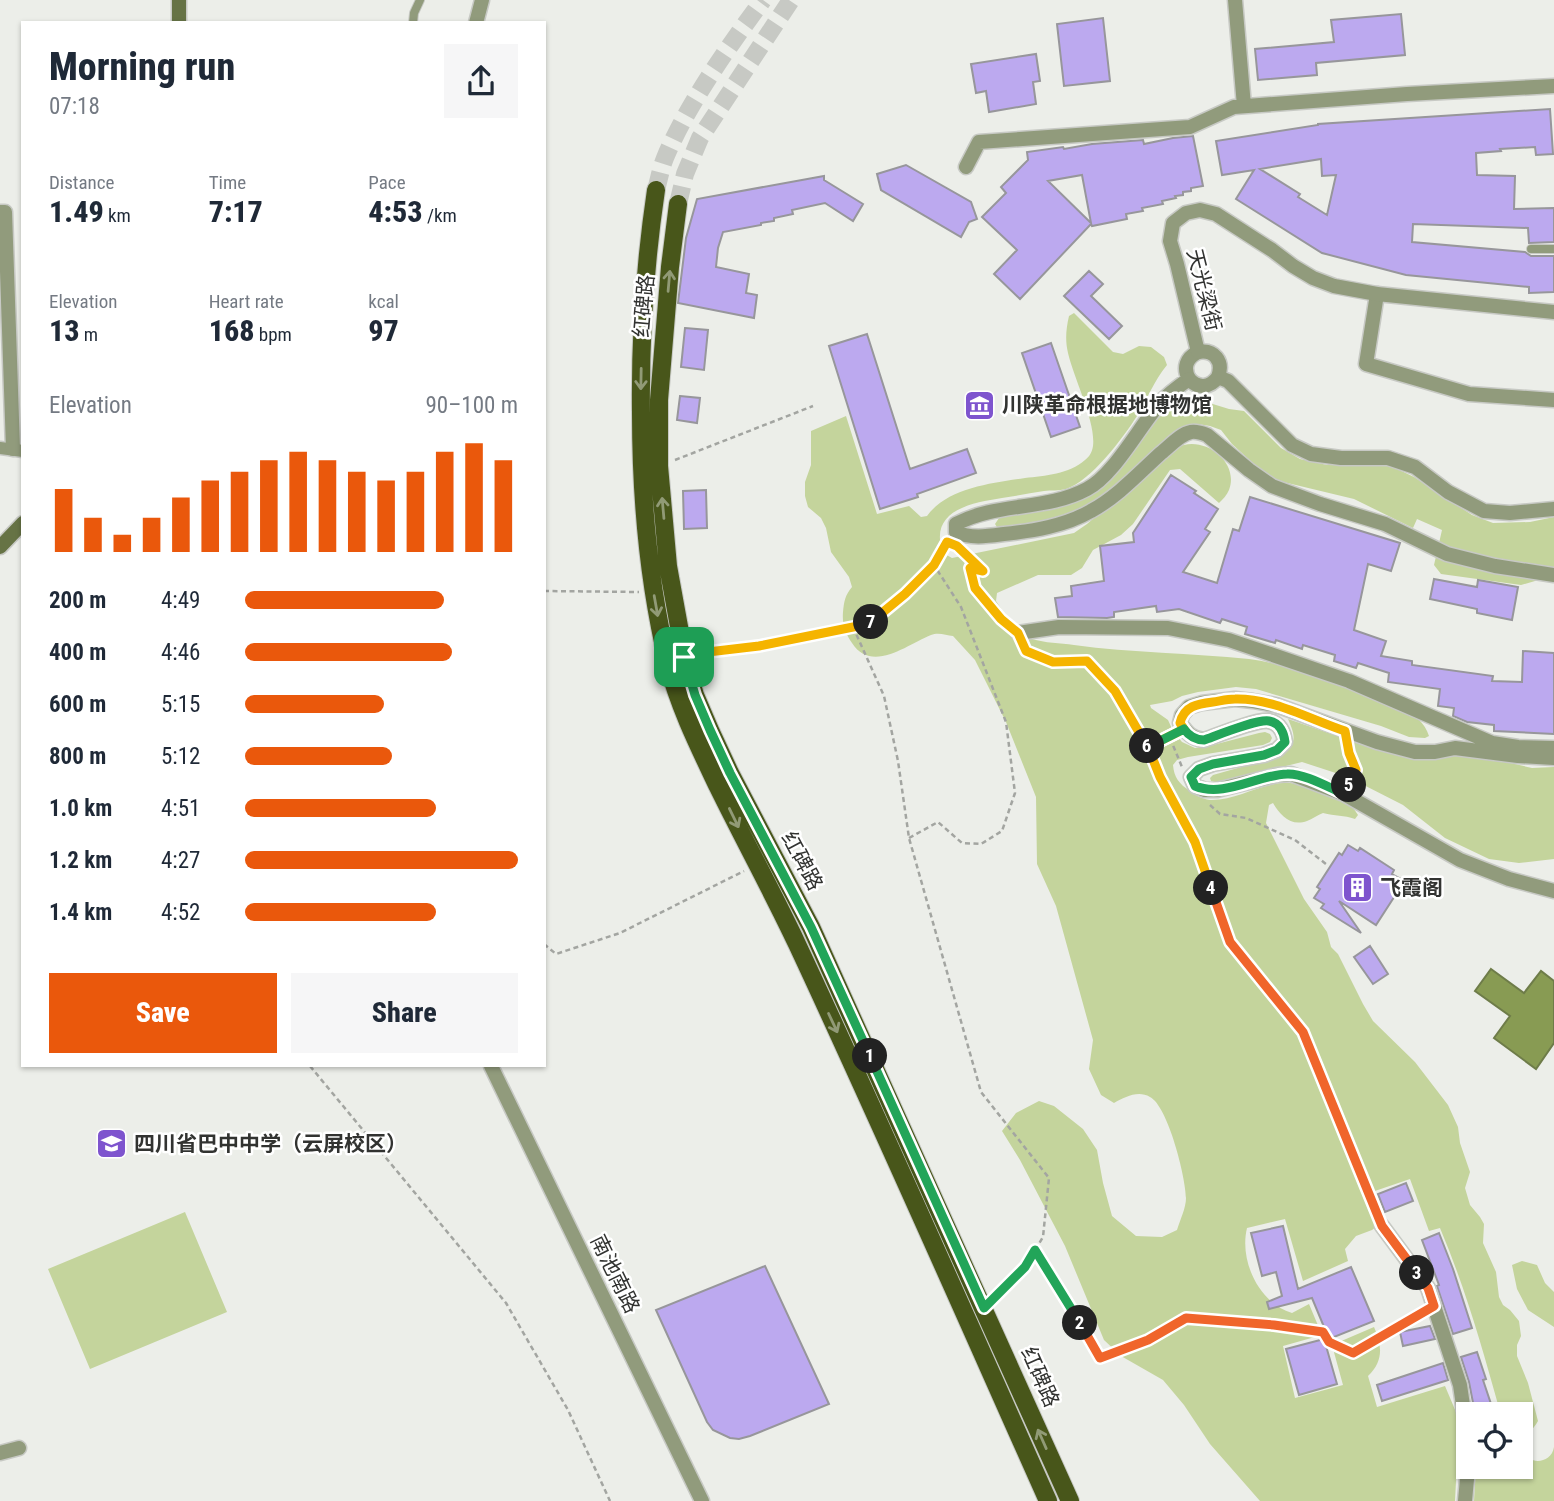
<!DOCTYPE html>
<html lang="en">
<head>
<meta charset="utf-8">
<style>
  body { margin:0; font-family:"Roboto Condensed","Noto Sans SC",sans-serif; background:#f6f6f7; color:#1f2937; height:100vh; display:flex; flex-direction:column; font-size:26px; white-space:nowrap }
  * { box-sizing:border-box; margin:0 }
  p { font-size:23px; color:#747a83 }
  .icon { flex:none; width:38px; height:38px; fill:none; stroke:currentColor; stroke-width:2; stroke-linecap:round; stroke-linejoin:round }
  .map { position:relative; flex:1; overflow:hidden }
  .side { position:absolute; left:21px; top:21px; width:525px; height:1046px; display:flex; flex-direction:column; background:#fff; border-radius:0px; box-shadow:0 2px 5px #0004 }
  .side>* { flex:none }
  .tools { position:absolute; left:1456px; top:1402px; display:grid; gap:14px }
  .tools a { display:grid; place-items:center; width:77px; height:77px; border-radius:0px; background:#fff; box-shadow:0 2px 5px #0004; font-size:35px }
  .pin { position:absolute; display:grid; place-items:center; width:60px; height:60px; color:#fff; margin:-30px; border-radius:14px; box-shadow:0 4px 10px #0006 }
  .km { position:absolute; width:35px; height:35px; margin:-18px; border-radius:50%; background:#222; color:#fff; font-size:19px; line-height:35px; text-align:center }
  .round { display:grid; place-items:center; flex:none; width:74px; height:74px; border-radius:0px; background:#f6f6f7 }
  .head { display:flex; align-items:center; justify-content:space-between; height:119px; padding:0 28px }
  h1 { font-size:38px; font-weight:800; line-height:52px }
  .metrics { display:grid; grid-template-columns:repeat(3,1fr); gap:10px; height:119px; padding:7px 28px }
  .metrics div { display:grid; align-content:center }
  .metrics b { font-size:30px; font-weight:800 }
  .metrics small { font-size:19px; font-weight:400 }
  .metrics p { font-size:19px }
  .chart { height:196px; padding:14px 28px }
  .chart p { display:flex; justify-content:space-between }
  .chart svg { width:100%; height:126px; margin-top:7px; stroke:#ea580c; stroke-width:6 }
  .primary-button { display:flex; gap:14px; margin-top:auto; padding:14px 28px }
  .primary-button a { flex:1; height:80px; border-radius:0px; background:#ea580c; color:#fff; font-size:28px; font-weight:800; line-height:80px; text-align:center }
  .primary-button a+a { background:#f6f6f7; color:#1f2937 }
  ul { padding:0 28px; list-style:none; font-size:23px }
  li { display:grid; grid-template-columns:112px 84px 1fr; align-items:center; height:52px }
  li i { height:18px; border-radius:9px; background:#ea580c }
  .map>svg:first-child { display:block }
</style>
</head>
<body>
<div class="map">
<svg width="1554" height="1501" viewBox="0 0 1554 1501">
  <rect width="100%" height="100%" fill="#eceee9"/>
  <path fill="#c4d49c" d="M1074 313 1113 352 1123 354 1139 346 1151 347 1164 357 1167 365C1154 381 1147 399 1137 416 1123 438 1091 481 1066 489 1059 491 1051 490 1044 491 1030 493 1016 496 1002 498 970 503 928 511 943 553L952 558 1074 533 1087 524 1170 453C1174 450 1179 446 1184 445 1209 439 1239 464 1229 490 1227 495 1223 499 1219 503L1180 469 1170 470 1133 524 1121 535 1093 550 1082 568 1071 575H1038L997 593 996 601C1005 614 1016 634 1032 639 1045 643 1060 643 1074 645 1132 653 1191 653 1249 659 1289 664 1327 682 1365 695 1389 703 1421 710 1429 736L1425 738 1409 737 1381 726 1256 689 1236 687 1198 692 1182 696 1172 701 1150 705 1151 708 1168 720 1173 731 1182 742 1195 748 1209 746 1259 733 1265 732 1270 734 1272 738 1270 742 1263 745 1188 757 1177 760 1173 765C1174 777 1179 784 1190 791 1195 795 1202 799 1210 800 1237 801 1263 781 1290 783 1303 784 1315 789 1327 794 1340 799 1351 803 1358 815L1355 819C1344 815 1335 816 1323 813 1318 815 1312 819 1307 821 1291 827 1280 815 1273 803L1269 805 1266 823 1304 899 1327 932 1331 947 1338 954 1363 1004 1373 1021 1415 1062 1448 1105 1458 1127 1460 1143 1470 1172 1465 1188 1470 1205 1480 1217 1484 1224 1483 1243 1496 1272 1499 1297 1503 1305 1510 1310 1519 1321 1521 1336 1517 1345V1356L1528 1383 1538 1421C1534 1429 1524 1436 1523 1444 1520 1465 1551 1467 1554 1447V1501H1474L1476 1467 1521 1466V1414H1486L1499 1408C1482 1347 1465 1287 1440 1228L1429 1231 1410 1179 1372 1192 1380 1216V1224L1372 1230 1356 1236 1345 1249 1348 1261 1303 1281 1285 1219 1247 1228C1239 1261 1259 1303 1292 1313L1309 1304 1322 1335 1283 1346 1295 1398 1343 1385 1332 1345 1374 1327C1382 1345 1384 1361 1368 1376L1377 1407 1445 1386 1456 1412 1457 1462 1455 1501H1260L1210 1444 1184 1405 1163 1380 1121 1356 1104 1340 1065 1246 1020 1160 1002 1131 1016 1113 1039 1101 1054 1106 1083 1129 1097 1150 1103 1183 1112 1216 1136 1236 1162 1237 1177 1230C1180 1220 1186 1208 1186 1198 1186 1178 1168 1106 1150 1097 1138 1090 1125 1097 1114 1103L1101 1095 1089 1069 1093 1040 1056 906 1037 864 1036 797 1006 722 975 660 953 636C946 635 938 632 931 635 908 644 872 674 852 643 845 633 842 624 843 612 844 602 845 595 852 587L849 577 831 552 826 528 821 518 808 507 805 496V482L811 465V431L846 416 877 514 909 506 921 517 927 516C947 488 992 483 1025 478 1045 476 1069 474 1085 460 1090 456 1092 452 1093 446 1096 422 1074 379 1068 353 1065 340 1066 329 1069 316Z
    M1188 400 1203 401 1229 409 1244 411 1281 448 1300 459 1327 465 1371 463 1391 466 1414 477 1472 515 1493 523 1530 522 1554 517V569L1535 581 1521 585 1441 574 1434 565 1442 530 1417 519 1413 528 1354 499 1275 480 1255 465 1232 444 1221 430 1210 426 1198 424 1184 427 1097 503 1075 514 1034 524 997 527 995 524 999 518 1067 504 1108 480 1158 418 1174 406Z
    M1288 719 1381 751 1416 760 1455 754 1493 759 1532 768 1554 767V859L1519 863 1489 859 1445 838 1403 805 1348 777 1302 762 1219 783 1211 781 1210 778 1213 775 1280 756C1297 744 1296 737 1288 719Z
    M185 1212 227 1312 90 1369 48 1269Z
    M1522 1261 1537 1265 1545 1283 1554 1292V1327L1528 1310 1517 1289 1512 1265Z"/>
  <path fill="#889b53" stroke="#6e7c49" stroke-width="2" d="M1491 969 1524 993 1541 971 1554 981V1043L1536 1069 1494 1038 1510 1016 1475 991Z"/>
  <path fill="#bca9ef" stroke="#97969b" stroke-width="2" fill-rule="evenodd" d="M1401 14 1405 55 1316 63 1317 75 1258 80 1255 49 1334 42 1331 20Z
    M1103 18 1110 81 1064 86 1057 24Z
    M1036 54 1040 81 1033 82 1036 104 989 112 986 91 976 93 971 64Z
    M1550 109 1553 154 1536 155 1535 147 1500 149 1501 151 1476 153 1477 175 1515 176 1514 209 1554 208V242L1529 243 1528 228 1413 224 1412 242 1525 252 1531 256H1554V292L1529 293V287L1406 275 1322 253 1236 199 1254 170 1222 175 1216 141 1318 125V124ZM1321 159 1322 176 1336 175 1327 215 1298 197 1300 194 1260 169Z
    M1193 136 1203 186 1191 188V191L1183 192V195L1175 196 1176 198 1162 201 1163 204 1142 208 1143 211 1126 214 1127 219 1092 226 1091 224 1020 299 994 274 1017 250 982 217 1006 193 1001 187 1028 160 1027 152 1063 147 1064 149 1092 144 1143 140 1144 144 1173 138ZM1082 175 1091 223 1048 181Z
    M906 165 971 202 977 219 969 222 961 237 881 190 877 174Z
    M824 176V180L863 204 853 221 825 203 792 210 793 214 774 218V221L761 223V225L723 232 718 248 716 267 749 274 746 293 757 295 754 318 678 303 686 238 697 199Z
    M1089 271 1103 284 1091 296 1122 326 1109 339 1064 296Z
    M685 328 708 330 704 370 681 367Z
    M867 334 910 469 967 449 976 473 917 494 918 497 880 509 829 346Z
    M1051 343 1080 427 1051 437 1022 353Z
    M680 396 700 398 697 423 677 420Z
    M1171 475 1196 491 1194 493 1218 509 1205 529 1210 532 1183 572 1217 583 1233 529 1239 531 1250 497 1400 543 1391 571 1368 564 1354 630 1386 641 1381 656 1412 661V665L1493 676 1492 681 1522 682 1523 651 1554 653V734L1494 731V725L1467 722 1453 716 1454 708 1438 706 1440 689 1388 682 1389 673 1358 663 1356 668 1334 661 1335 655 1303 645 1302 649 1276 640 1275 643 1245 634 1247 627 1222 619 1220 623 1179 609 1157 612 1156 606 1114 612V617L1107 618 1058 617 1055 598 1072 596 1071 586 1104 581 1100 546 1134 542 1133 533Z
    M706 490 707 528 684 529 683 491Z
    M1434 579 1477 587 1478 580 1518 587 1512 620 1477 613V609L1430 599Z
    M1348 845 1358 851 1360 848 1394 870 1392 874 1401 879 1395 889 1398 891 1376 925 1339 901 1361 933 1321 908 1324 904 1314 898 1320 889 1317 887 1339 853 1342 855Z
    M1370 946 1388 974 1373 984 1354 957Z
    M1406 1183 1413 1201 1385 1212 1378 1194Z
    M1283 1226 1298 1289 1351 1267 1374 1321 1329 1339 1312 1298 1269 1309 1267 1302 1282 1296 1276 1272 1262 1276 1251 1233Z
    M1439 1233 1453 1269 1472 1328 1453 1334 1437 1286 1439 1285 1422 1240Z
    M765 1266 829 1404 750 1436 739 1439 730 1438 713 1430 707 1422 656 1310Z
    M1430 1326 1435 1339 1403 1346 1400 1332Z
    M1324 1339 1337 1384 1299 1395 1286 1349Z
    M1477 1352 1486 1379 1483 1380 1492 1407 1475 1413 1469 1382 1461 1357Z
    M1443 1363 1448 1380 1382 1401 1377 1385Z"/>
  <g fill="none" stroke-linecap="round" stroke-linejoin="round">
    <path stroke="#c7c9c4" stroke-width="18" stroke-dasharray="18 9" stroke-linecap="butt" d="M656 190C659 179 661 168 665 158 687 105 728 47 763 0
      M678 204 685 174 700 138 791 0"/>
    <defs>
      <path id="service" d="M413 23 414 13 420 0
        M1531 249H1554"/>
      <path id="pedestrian" d="M0 448 23 451"/>
      <path id="minor" d="M1235 0 1244 106
        M966 167 979 142 1190 127 1234 107 1407 94 1554 86
        M0 212H5L13 449
        M1377 294 1366 364 1469 394 1554 400
        M1198 352C1186 358 1183 368 1189 379 1179 386 1168 394 1160 403 1139 427 1114 475 1087 489 1046 511 997 502 956 524V532C970 539 989 536 1004 534 1033 531 1065 526 1091 511 1117 497 1139 473 1161 453 1170 446 1180 434 1191 432 1197 431 1202 433 1207 435L1249 470 1272 486 1320 504 1385 524 1447 554 1495 566 1554 575
        M1018 633 1059 627 1168 628 1229 640 1349 681 1492 743 1518 747 1554 748
        M1554 758 1518 756 1455 748 1435 752H1415L1377 742 1276 705 1253 701 1235 699 1202 703 1189 707 1182 715 1180 723C1187 733 1192 739 1204 740 1218 735 1257 719 1269 721 1280 723 1284 733 1285 742L1277 750 1264 755 1213 764 1199 769 1191 777 1195 786 1205 790H1217L1277 775 1291 774 1344 794 1460 860 1509 879 1554 891
        M1382 1226 1428 1288 1460 1385 1465 1419 1467 1479 1465 1501
        M0 1453 19 1448"/>
      <path id="tertiary" d="M476 23 482 0
        M1554 312 1377 294 1334 286 1313 278 1293 266 1272 250 1216 214 1200 210 1186 213 1173 223 1170 241 1177 264 1198 352C1214 349 1224 361 1218 377L1228 381 1292 445 1311 454 1341 458H1388L1415 467 1448 492 1484 511 1510 513 1554 509
        M1189 379C1198 389 1210 388 1218 377
        M491 1066 702 1501"/>
      <path id="secondary" d="M179 23V0
        M0 547 23 523"/>
      <path id="primary" d="M656 190C645 264 640 338 641 413 641 498 648 581 668 664 679 707 699 747 718 787 744 840 772 891 797 944 883 1128 965 1315 1048 1501
        M678 204 670 267 659 400V466L668 566 686 665 695 695 710 730 730 773 811 927 1070 1501"/>
    </defs>
    <use href="#service" stroke="#c7c9c4" stroke-width="10"/>
    <use href="#pedestrian" stroke="#c7c9c4" stroke-width="15"/>
    <use href="#minor" stroke="#c7c9c4" stroke-width="17"/>
    <use href="#tertiary" stroke="#c7c9c4" stroke-width="17"/>
    <use href="#secondary" stroke="#c7c9c4" stroke-width="17"/>
    <use href="#primary" stroke="#c7c9c4" stroke-width="20"/>
    <path stroke="#a3a5a1" stroke-width="2.5" stroke-dasharray="5 3.5" stroke-linecap="butt" d="M675 460 813 406
      M960 549 983 571 970 568 975 588 1009 625
      M544 591 639 592
      M853 627 884 696 898 761 909 838 981 1092 1049 1178 1043 1237 1025 1267 994 1298
      M1024 647 1026 651 1053 662 1087 661 1115 691 1148 747 1160 777 1195 842 1230 942 1303 1032 1377 1213
      M699 654 759 646 868 624 905 594 934 565 947 542
      M1170 738 1182 767
      M1347 746 1356 770 1350 782
      M1148 747 1169 738
      M1210 805 1220 814 1246 818 1295 840 1326 864
      M909 838 938 822 962 843 981 844 1002 831 1015 793 1006 722 961 607 934 565
      M544 944 556 954 620 933 744 871
      M310 1066 506 1303 568 1410 610 1501
      M1035 1250 1100 1358 1148 1340 1186 1318 1274 1325 1323 1332 1329 1342 1353 1353 1422 1313"/>
    <use href="#service" stroke="#919b7c" stroke-width="8"/>
    <use href="#pedestrian" stroke="#919b7c" stroke-width="12"/>
    <use href="#minor" stroke="#919b7c" stroke-width="14"/>
    <use href="#tertiary" stroke="#919b7c" stroke-width="14"/>
    <use href="#secondary" stroke="#667345" stroke-width="14"/>
    <use href="#primary" stroke="#48561a" stroke-width="18"/>
  </g>
  <defs><path id="oneway-shaft" d="M-6 0H5M1.5-3L5.5 0L1.5 3" fill="none" stroke-width="1.6" stroke-linecap="round" stroke-linejoin="round" transform="scale(1.75)"/></defs>
  <g stroke="#919a76">
    <use href="#oneway-shaft" transform="translate(669 281) rotate(-85)"/>
    <use href="#oneway-shaft" transform="translate(641 379) rotate(91)"/>
    <use href="#oneway-shaft" transform="translate(663 508) rotate(-95)"/>
    <use href="#oneway-shaft" transform="translate(656 606) rotate(80)"/>
    <use href="#oneway-shaft" transform="translate(734 818) rotate(64)"/>
    <use href="#oneway-shaft" transform="translate(833 1023) rotate(65)"/>
    <use href="#oneway-shaft" transform="translate(1042 1439) rotate(-114)"/>
  </g>
  <g fill="none" stroke-linecap="round" stroke-linejoin="round">
    <defs>
      <path id="split-1" d="M684 657 695 695 710 730 730 773 811 927 870 1056"/>
      <path id="split-2" d="M870 1056 984 1308 1025 1267 1035 1250 1080 1323"/>
      <path id="split-3" d="M1080 1323 1100 1358 1148 1340 1186 1318 1274 1325 1323 1332 1329 1342 1353 1353 1434 1306 1428 1288 1417 1273"/>
      <path id="split-4" d="M1211 888 1230 942 1303 1032 1382 1226 1417 1273"/>
      <path id="split-5" d="M1211 888 1195 842 1160 777 1148 747 1184 729 1180 723C1184 706 1197 704 1213 702 1220 701 1227 699 1235 699 1273 698 1309 719 1345 731L1349 753 1356 770 1349 785"/>
      <path id="split-6" d="M1147 746 1148 747 1184 729C1189 736 1195 740 1204 740 1218 735 1257 719 1269 721 1280 723 1284 733 1285 742L1277 750 1264 755 1213 764 1199 769 1191 777 1195 786C1224 798 1257 775 1287 774 1303 773 1328 787 1344 794L1349 785"/>
      <path id="split-7" d="M871 622 905 594 934 565 947 542 957 546 983 571 970 568 975 588 1001 619 1018 633 1026 651 1053 662 1087 661 1115 691 1147 746"/>
      <path id="split-8" d="M684 657 708 652 759 646 868 624 871 622"/>
    </defs>
    <use href="#split-1" stroke="#fff" stroke-width="14"/>
    <use href="#split-2" stroke="#fff" stroke-width="14"/>
    <use href="#split-3" stroke="#fff" stroke-width="14"/>
    <use href="#split-4" stroke="#fff" stroke-width="14"/>
    <use href="#split-5" stroke="#fff" stroke-width="14"/>
    <use href="#split-6" stroke="#fff" stroke-width="14"/>
    <use href="#split-7" stroke="#fff" stroke-width="14"/>
    <use href="#split-8" stroke="#fff" stroke-width="14"/>
    <use href="#split-1" stroke="#22a559" stroke-width="9"/>
    <use href="#split-2" stroke="#22a559" stroke-width="9"/>
    <use href="#split-3" stroke="#f0652b" stroke-width="9"/>
    <use href="#split-4" stroke="#f0652b" stroke-width="9"/>
    <use href="#split-5" stroke="#f5b400" stroke-width="9"/>
    <use href="#split-6" stroke="#22a559" stroke-width="9"/>
    <use href="#split-7" stroke="#f5b400" stroke-width="9"/>
    <use href="#split-8" stroke="#f5b400" stroke-width="9"/>
  </g>
  <defs>
    <symbol id="museum-square" viewBox="-11 -11 22 22"><rect x="-9" y="-9" width="18" height="18" rx="4" fill="#7e54ce" stroke="#fff"/><path d="M0-6L6-3V-2H-6V-3ZM-5-1h2V3h-2ZM-1-1h2V3h-2ZM3-1h2V3H3ZM-6 4H6V6H-6Z" fill="#fff"/></symbol>
    <symbol id="building-square" viewBox="-11 -11 22 22"><rect x="-9" y="-9" width="18" height="18" rx="4" fill="#7e54ce" stroke="#fff"/><path d="M-4-6H4V6H1V3H-1V6H-4ZM-2.5-4.3h1.7v1.8h-1.7ZM.8-4.3h1.7v1.8H.8ZM-2.5-1h1.7V.8h-1.7ZM.8-1h1.7V.8H.8Z" fill="#fff"/></symbol>
    <symbol id="school-square" viewBox="-11 -11 22 22"><rect x="-9" y="-9" width="18" height="18" rx="4" fill="#7e54ce" stroke="#fff"/><path d="M0-5L7-2L0 1L-7-2ZM-4 1L0 2.5L4 1V4Q0 6-4 4Z" fill="#fff"/></symbol>
  </defs>
  <g fill-rule="evenodd">
    <use href="#museum-square" x="962" y="388" width="35" height="35"/>
    <use href="#building-square" x="1340" y="870" width="35" height="35"/>
    <use href="#school-square" x="94" y="1126" width="35" height="35"/>
  </g>
  <g text-anchor="middle" stroke-width="5" stroke-linejoin="round" paint-order="stroke">
    <g font-size="21" fill="#323331" stroke="#fff">
      <text transform="translate(1204 290) rotate(76)" y="7">天光梁街</text>
      <text transform="translate(644 306) rotate(-85)" y="7">红碑路</text>
      <text transform="translate(802 861) rotate(62)" y="7">红碑路</text>
      <text transform="translate(615 1274) rotate(64)" y="7">南池南路</text>
      <text transform="translate(1040 1377) rotate(66)" y="7">红碑路</text>
    </g>
    <g font-size="21" font-weight="bold" fill="#323331" stroke="#fff" text-anchor="start">
      <text x="1002" y="412">川陕革命根据地博物馆</text>
      <text x="1380" y="895">飞霞阁</text>
      <text x="134" y="1151">四川省巴中中学（云屏校区）</text>
    </g>
  </g>
</svg>
<div class="tools">
<a><svg class="icon" aria-label="locate" viewBox="0 0 24 24"><circle cx="12" cy="12" r="6"/><path d="M12 2v4M12 18v4M2 12h4M18 12h4"/></svg></a>
</div>
<div class="pin" style="left:684px;top:657px;background:#1e9e55"><svg class="icon" aria-label="arrive" viewBox="0 0 24 24"><path d="M6 21V4h12l-3 4 3 4H6"/></svg></div>
<b class="km" style="left:870px;top:1056px">1</b>
<b class="km" style="left:1080px;top:1323px">2</b>
<b class="km" style="left:1417px;top:1273px">3</b>
<b class="km" style="left:1211px;top:888px">4</b>
<b class="km" style="left:1349px;top:785px">5</b>
<b class="km" style="left:1147px;top:746px">6</b>
<b class="km" style="left:871px;top:622px">7</b>
<section class="side">
<div class="head"><div><h1>Morning run</h1><p>07:18</p></div><a class="round"><svg class="icon" aria-label="share" viewBox="0 0 24 24"><path d="M12 15V3M7 8l5-5 5 5M5 13v7h14v-7"/></svg></a></div>
<div class="metrics">
<div><p>Distance</p><b>1.49<small> km</small></b></div>
<div><p>Time</p><b>7:17</b></div>
<div><p>Pace</p><b>4:53<small> /km</small></b></div>
</div>
<div class="metrics">
<div><p>Elevation</p><b>13<small> m</small></b></div>
<div><p>Heart rate</p><b>168<small> bpm</small></b></div>
<div><p>kcal</p><b>97</b></div>
</div>
<div class="chart"><p><span>Elevation</span>90–100 m</p>
<svg viewBox="0 0 160 44" preserveAspectRatio="none"><path d="M5 44V22M15 44V32M25 44V38M35 44V32M45 44V25M55 44V19M65 44V16M75 44V12M85 44V9M95 44V12M105 44V16M115 44V19M125 44V16M135 44V9M145 44V6M155 44V12"/></svg>
</div>
<ul>
<li><b>200 m</b>4:49<i style="width:73%"></i></li>
<li><b>400 m</b>4:46<i style="width:76%"></i></li>
<li><b>600 m</b>5:15<i style="width:51%"></i></li>
<li><b>800 m</b>5:12<i style="width:54%"></i></li>
<li><b>1.0 km</b>4:51<i style="width:70%"></i></li>
<li><b>1.2 km</b>4:27<i style="width:100%"></i></li>
<li><b>1.4 km</b>4:52<i style="width:70%"></i></li>
</ul>
<div class="primary-button"><a>Save</a><a>Share</a></div>
</section>
</div>
</body>
</html>
